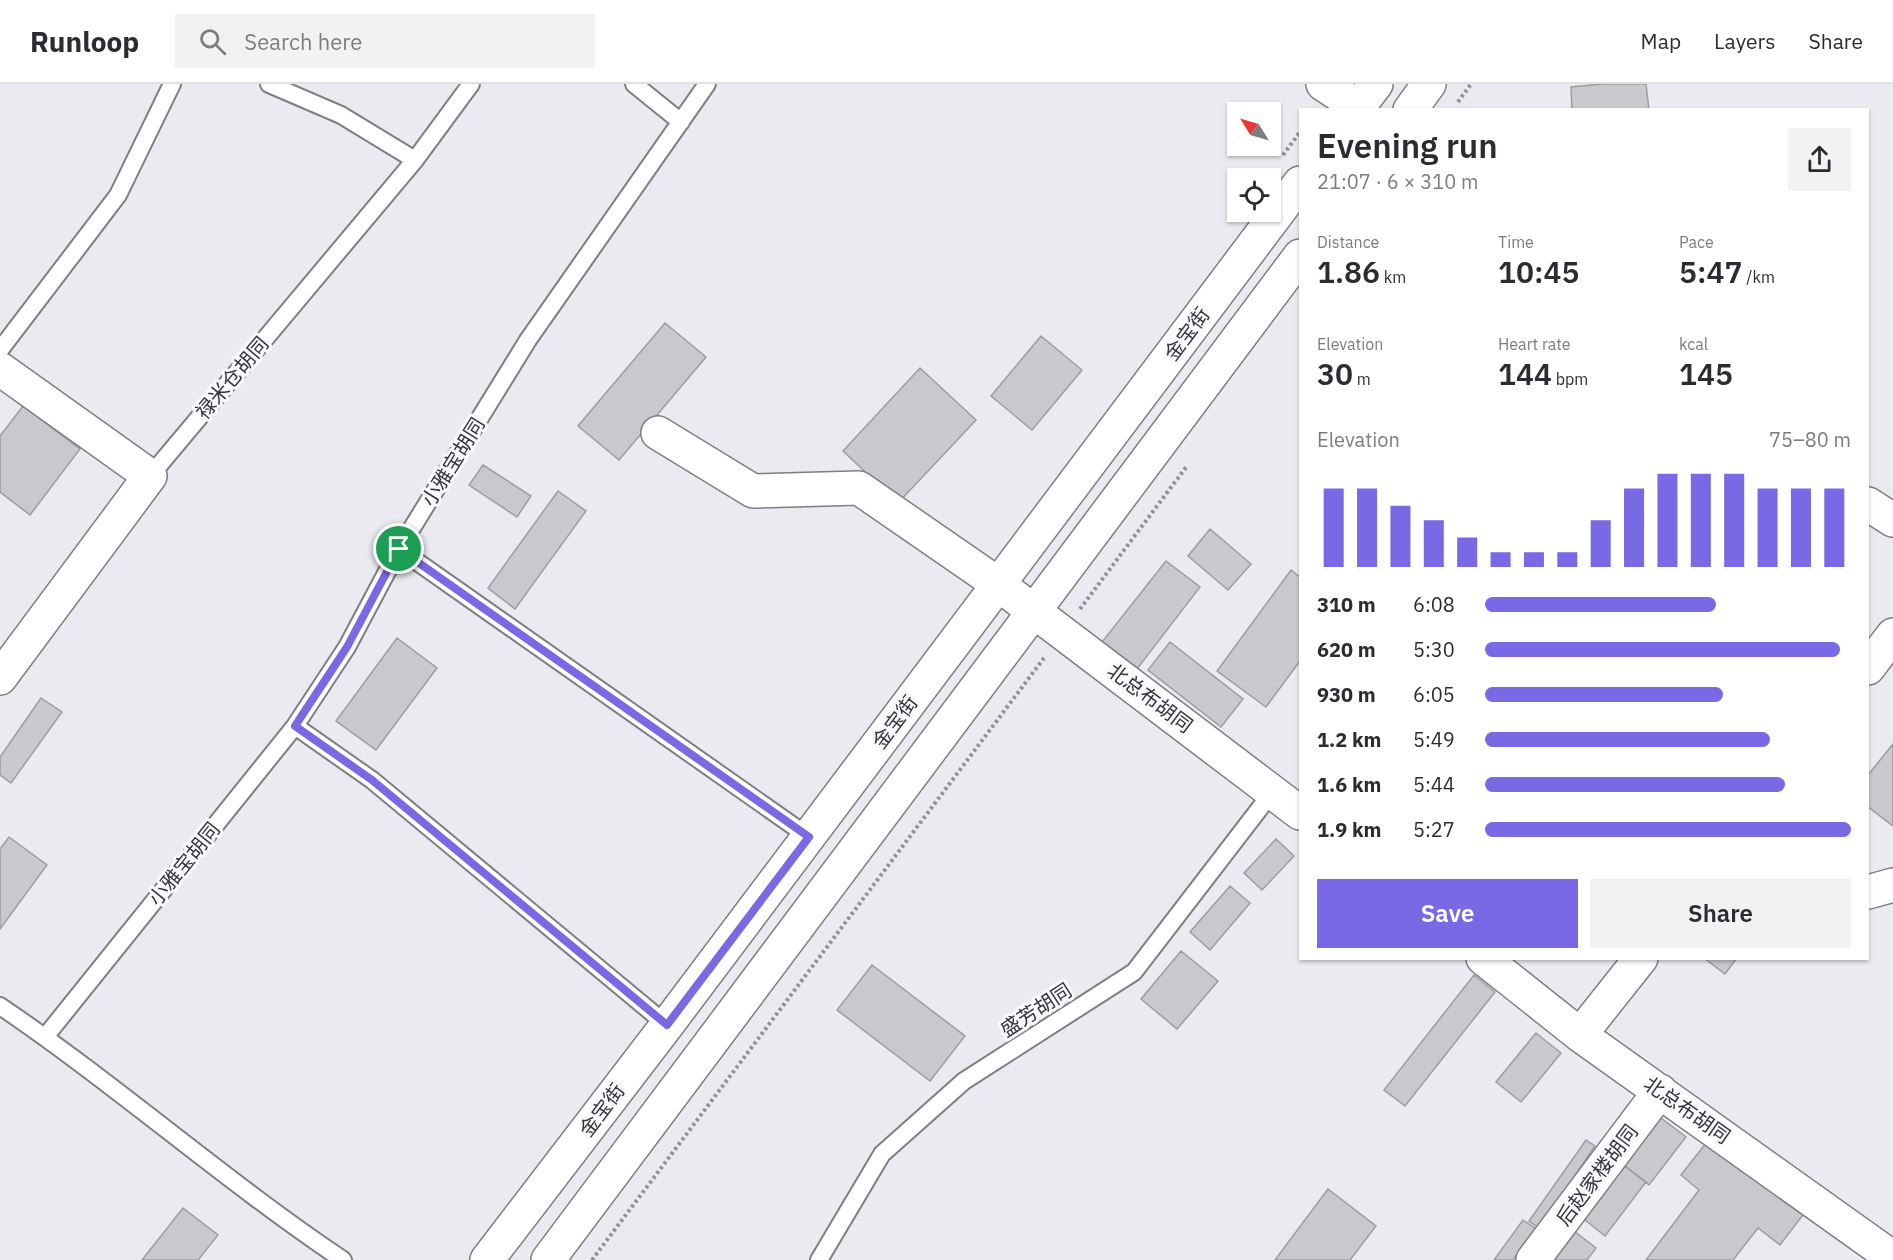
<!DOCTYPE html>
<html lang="en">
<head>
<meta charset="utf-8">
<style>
  body { margin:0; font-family:"IBM Plex Sans","Noto Sans SC",sans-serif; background:#f2f2f3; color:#2b2b33; height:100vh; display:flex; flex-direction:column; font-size:22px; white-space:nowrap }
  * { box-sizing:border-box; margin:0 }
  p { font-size:20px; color:#7c7c81 }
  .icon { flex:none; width:33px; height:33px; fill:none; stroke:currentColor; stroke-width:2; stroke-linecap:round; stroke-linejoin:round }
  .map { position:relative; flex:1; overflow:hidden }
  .side { position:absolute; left:1299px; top:24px; width:570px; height:852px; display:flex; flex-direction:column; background:#fff; border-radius:0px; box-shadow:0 2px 4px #0004 }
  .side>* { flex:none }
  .needle { width:39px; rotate:307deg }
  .controls { position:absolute; left:1227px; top:18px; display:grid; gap:12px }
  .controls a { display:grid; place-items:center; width:54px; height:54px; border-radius:0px; background:#fff; box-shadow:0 2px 4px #0004; font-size:30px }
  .pin { position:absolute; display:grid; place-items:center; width:51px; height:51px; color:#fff; margin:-26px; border:3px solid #fff; border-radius:50%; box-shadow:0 2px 6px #0007 }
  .round { display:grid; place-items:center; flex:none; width:63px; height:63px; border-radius:0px; background:#f2f2f3 }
  .overview { display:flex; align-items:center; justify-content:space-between; height:102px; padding:0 18px }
  h1 { font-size:33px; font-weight:600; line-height:45px }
  .stats { display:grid; grid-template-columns:repeat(3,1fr); gap:9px; height:102px; padding:6px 18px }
  .stats div { display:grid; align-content:center }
  .stats b { font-size:30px; font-weight:600 }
  .stats small { font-size:16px; font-weight:400 }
  .stats p { font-size:16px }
  .chart { height:168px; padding:12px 18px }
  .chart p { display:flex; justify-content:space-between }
  .chart svg { width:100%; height:108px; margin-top:6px; stroke:#7969e4; stroke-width:6 }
  .action { display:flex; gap:12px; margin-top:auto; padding:12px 18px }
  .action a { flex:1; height:69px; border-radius:0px; background:#7969e4; color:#fff; font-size:24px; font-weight:600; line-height:69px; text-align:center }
  .action a+a { background:#f2f2f3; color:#2b2b33 }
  ul { padding:0 18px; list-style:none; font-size:20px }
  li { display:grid; grid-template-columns:96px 72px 1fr; align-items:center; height:45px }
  li i { height:15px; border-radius:8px; background:#7969e4 }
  header { display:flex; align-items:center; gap:36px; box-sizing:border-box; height:84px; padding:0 30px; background:#fff; border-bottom:2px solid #e1e1e2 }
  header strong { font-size:28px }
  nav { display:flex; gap:33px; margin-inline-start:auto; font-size:21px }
  .search { width:420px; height:54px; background:#f2f2f3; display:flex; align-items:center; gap:15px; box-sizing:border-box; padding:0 21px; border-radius:0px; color:#7c7c81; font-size:22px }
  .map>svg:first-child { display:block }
</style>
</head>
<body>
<header>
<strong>Runloop</strong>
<div class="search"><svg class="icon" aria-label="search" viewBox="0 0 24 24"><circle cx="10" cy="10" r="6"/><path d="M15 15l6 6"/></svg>Search here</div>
<nav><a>Map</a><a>Layers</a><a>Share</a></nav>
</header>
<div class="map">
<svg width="1893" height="1176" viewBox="0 0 1893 1176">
  <rect width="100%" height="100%" fill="#eaebf0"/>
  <path fill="#c8c9cd" stroke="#9c9ca1" stroke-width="1.5" d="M1602 0H1646L1649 26H1572L1571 3Z
    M665 239 706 273 619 376 578 342Z
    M1041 252 1082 286 1032 346 991 312Z
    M920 284 976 336 898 419 843 367Z
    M23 322 80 365 30 431 0 408V352Z
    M483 381 531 412 517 433 469 401Z
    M558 407 586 427 515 525 488 504Z
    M1210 445 1251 480 1228 506 1188 472Z
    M1166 477 1200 503 1137 585 1102 558Z
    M1291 486 1300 493V577L1266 623 1217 587Z
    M397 554 437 584 376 666 336 637Z
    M1170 558 1243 615 1221 643 1148 586Z
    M41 614 62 628 11 699 0 691V673Z
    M1893 660V742L1868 723V691Z
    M9 753 47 781 0 845V765Z
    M1276 755 1294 772 1262 806 1244 789Z
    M1230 802 1250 819 1210 866 1190 848Z
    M1181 867 1218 897 1177 945 1141 915Z
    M1704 874H1737L1725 890Z
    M872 881 965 952 930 997 837 926Z
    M1474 891 1495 908 1405 1022 1384 1006Z
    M1536 949 1561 969 1521 1018 1496 998Z
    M1657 1031 1686 1053 1649 1101 1621 1079Z
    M1710 1054 1806 1127 1780 1161 1758 1144 1733 1176H1646L1699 1106 1681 1091Z
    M1586 1056 1595 1062 1539 1144 1529 1137Z
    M1621 1079 1646 1098 1605 1152 1580 1132Z
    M1328 1105 1376 1142 1350 1176H1275Z
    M183 1124 218 1151 198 1176H142Z
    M1523 1136 1536 1145 1513 1176H1494Z
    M1570 1144 1596 1164 1587 1176H1546Z"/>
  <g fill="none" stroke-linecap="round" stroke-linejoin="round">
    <defs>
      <path id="lane" d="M269 0 341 31 415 76
        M634 0 681 38
        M0 266 118 111 172 0
        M150 392 415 76 471 0
        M399 465 809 753
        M295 642 372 696 667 941
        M0 922C118 1002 225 1097 343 1176
        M45 953 295 642 347 563 399 465 528 256 707 0
        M819 1176 882 1070 964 997 1134 888 1273 707"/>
      <path id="street" d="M1323 0 1358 23
        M0 285 150 392 0 594
        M658 349 753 407 859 404 998 500 1300 729
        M1868 584 1893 551
        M1868 808 1893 801
        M1483 874 1580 951 1893 1174
        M1580 951 1641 874
        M1533 1176 1660 1007"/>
      <path id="secondary" d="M1356 26 1376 0
        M1410 26 1429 0
        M1868 420 1893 436
        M487 1176 667 941 1300 99
        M548 1176 1300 172"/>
    </defs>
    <use href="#lane" stroke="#7e7e83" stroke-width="20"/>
    <use href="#street" stroke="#7e7e83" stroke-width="36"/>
    <use href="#secondary" stroke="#7e7e83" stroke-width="36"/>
    <path stroke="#919295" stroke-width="4" stroke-dasharray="3 3" stroke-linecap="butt" d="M1458 18 1471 0
      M1283 71 1300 48
      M1080 525 1187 382
      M592 1176 1044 574"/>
    <use href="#lane" stroke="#fff" stroke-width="16"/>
    <use href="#street" stroke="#fff" stroke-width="33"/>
    <use href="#secondary" stroke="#fff" stroke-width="33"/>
  </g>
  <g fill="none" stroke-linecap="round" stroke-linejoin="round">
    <defs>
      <path id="route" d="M399 465 809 753 667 941 372 696 295 642 347 563Z"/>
    </defs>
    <use href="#route" stroke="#fff" stroke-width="12"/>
    <use href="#route" stroke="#7969e4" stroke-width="8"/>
  </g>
  <g text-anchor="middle" stroke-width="6" stroke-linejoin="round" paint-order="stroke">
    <g font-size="20" fill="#353537" stroke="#f8f8fd">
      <text transform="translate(1187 250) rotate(-53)" y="7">金宝街</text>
      <text transform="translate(232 294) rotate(-50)" y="7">禄米仓胡同</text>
      <text transform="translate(453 378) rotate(-58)" y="7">小雅宝胡同</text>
      <text transform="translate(1150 614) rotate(37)" y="7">北总布胡同</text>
      <text transform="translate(895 638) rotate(-53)" y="7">金宝街</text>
      <text transform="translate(184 780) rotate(-51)" y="7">小雅宝胡同</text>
      <text transform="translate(1036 926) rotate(-33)" y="7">盛芳胡同</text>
      <text transform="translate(602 1026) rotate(-53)" y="7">金宝街</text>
      <text transform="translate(1687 1026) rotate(35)" y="7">北总布胡同</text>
      <text transform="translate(1597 1091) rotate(-53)" y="7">后赵家楼胡同</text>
    </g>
  </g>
</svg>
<div class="controls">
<a><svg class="needle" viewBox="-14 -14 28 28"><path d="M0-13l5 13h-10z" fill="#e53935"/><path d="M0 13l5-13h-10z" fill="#7c7c81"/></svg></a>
<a><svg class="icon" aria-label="locate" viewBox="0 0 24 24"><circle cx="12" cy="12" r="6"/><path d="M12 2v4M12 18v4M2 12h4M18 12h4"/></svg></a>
</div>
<div class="pin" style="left:399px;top:465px;background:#1e9e55"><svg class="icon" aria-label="arrive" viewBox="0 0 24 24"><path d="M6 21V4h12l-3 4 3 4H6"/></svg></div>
<section class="side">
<div class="overview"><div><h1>Evening run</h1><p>21:07 · 6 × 310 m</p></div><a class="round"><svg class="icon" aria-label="share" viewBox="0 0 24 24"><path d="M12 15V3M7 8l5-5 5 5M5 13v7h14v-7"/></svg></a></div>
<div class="stats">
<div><p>Distance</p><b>1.86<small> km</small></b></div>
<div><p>Time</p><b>10:45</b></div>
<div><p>Pace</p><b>5:47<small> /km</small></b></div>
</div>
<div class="stats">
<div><p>Elevation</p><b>30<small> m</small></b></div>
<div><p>Heart rate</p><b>144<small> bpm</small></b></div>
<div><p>kcal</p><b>145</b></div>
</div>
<div class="chart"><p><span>Elevation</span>75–80 m</p>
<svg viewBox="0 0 160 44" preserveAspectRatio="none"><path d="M5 44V12M15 44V12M25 44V19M35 44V25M45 44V32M55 44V38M65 44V38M75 44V38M85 44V25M95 44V12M105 44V6M115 44V6M125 44V6M135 44V12M145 44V12M155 44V12"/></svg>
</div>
<ul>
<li><b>310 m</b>6:08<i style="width:63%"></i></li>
<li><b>620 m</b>5:30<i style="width:97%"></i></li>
<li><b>930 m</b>6:05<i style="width:65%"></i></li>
<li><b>1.2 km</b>5:49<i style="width:78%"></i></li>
<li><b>1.6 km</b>5:44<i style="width:82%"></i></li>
<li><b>1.9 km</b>5:27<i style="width:100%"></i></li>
</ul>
<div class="action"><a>Save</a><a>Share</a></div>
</section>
</div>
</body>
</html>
